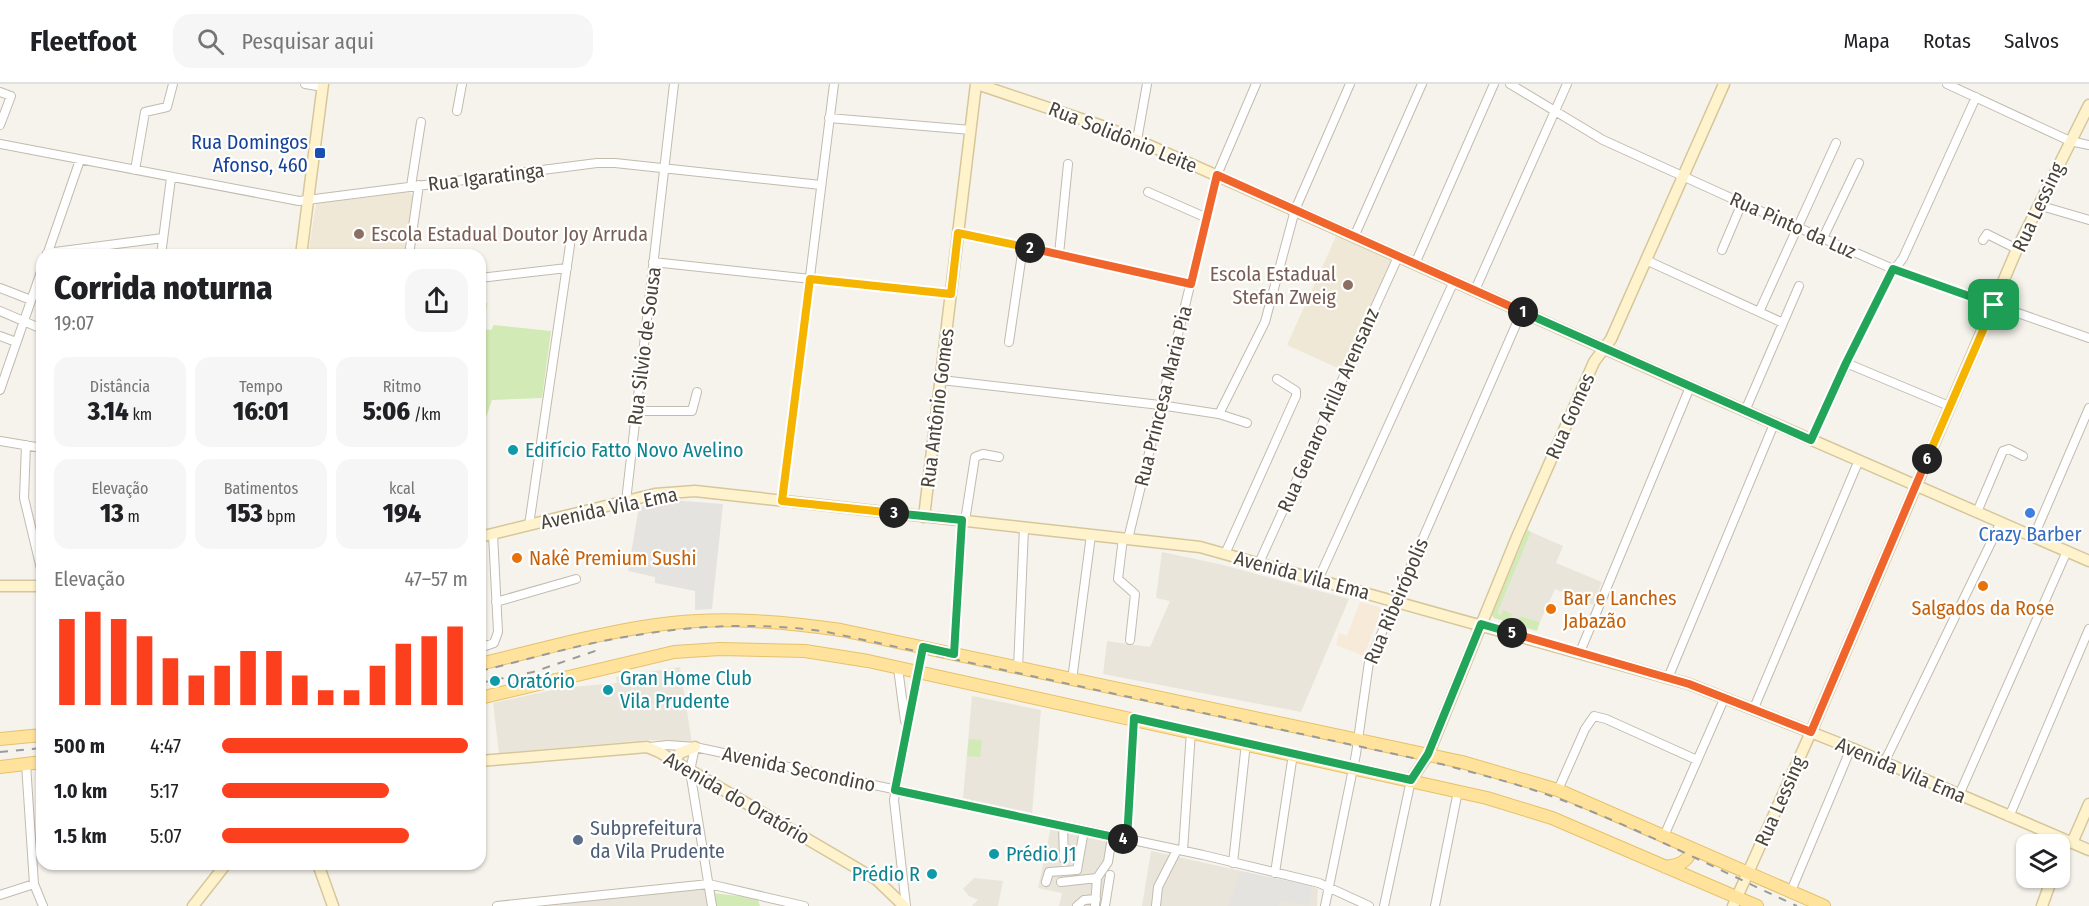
<!DOCTYPE html>
<html lang="pt">
<head>
<meta charset="utf-8">
<style>
  body { margin:0; font-family:"Fira Sans Condensed",sans-serif; background:#f6f6f6; color:#202124; height:100vh; display:flex; flex-direction:column; font-size:22px; white-space:nowrap }
  * { box-sizing:border-box; margin:0 }
  p { font-size:20px; color:#757577 }
  .icon { flex:none; width:33px; height:33px; fill:none; stroke:currentColor; stroke-width:2; stroke-linecap:round; stroke-linejoin:round }
  .map { position:relative; flex:1; overflow:hidden }
  .side { position:absolute; left:36px; top:165px; width:450px; height:621px; display:flex; flex-direction:column; background:#fff; border-radius:18px; box-shadow:0 2px 4px #0004 }
  .side>* { flex:none }
  .fabs { position:absolute; left:2016px; top:750px; display:grid; gap:12px }
  .fabs a { display:grid; place-items:center; width:54px; height:54px; border-radius:12px; background:#fff; box-shadow:0 2px 4px #0004; font-size:30px }
  .pin { position:absolute; display:grid; place-items:center; width:51px; height:51px; color:#fff; margin:-26px; border-radius:12px; box-shadow:0 3px 9px #0006 }
  .km { position:absolute; width:30px; height:30px; margin:-15px; border-radius:50%; background:#222; color:#fff; font-size:16px; line-height:30px; text-align:center }
  .round { display:grid; place-items:center; flex:none; width:63px; height:63px; border-radius:18px; background:#f6f6f6 }
  .headline { display:flex; align-items:center; justify-content:space-between; height:102px; padding:0 18px }
  h1 { font-size:33px; font-weight:800; line-height:45px }
  .figures { display:grid; grid-template-columns:repeat(3,1fr); gap:9px; height:102px; padding:6px 18px }
  .figures div { display:grid; align-content:center; border-radius:15px; background:#f6f6f6; text-align:center }
  .figures b { font-size:26px; font-weight:800 }
  .figures small { font-size:16px; font-weight:400 }
  .figures p { font-size:16px }
  .chart { height:168px; padding:12px 18px }
  .chart p { display:flex; justify-content:space-between }
  .chart svg { width:100%; height:108px; margin-top:6px; stroke:#fc3f1d; stroke-width:6 }
  ul { padding:0 18px; list-style:none; font-size:20px }
  li { display:grid; grid-template-columns:96px 72px 1fr; align-items:center; height:45px }
  li i { height:15px; border-radius:8px; background:#fc3f1d }
  header { display:flex; align-items:center; gap:36px; box-sizing:border-box; height:84px; padding:0 30px; background:#fff; border-bottom:2px solid #e0e0e0 }
  header strong { font-size:28px }
  nav { display:flex; gap:33px; margin-inline-start:auto; font-size:21px }
  .search { width:420px; height:54px; background:#f6f6f6; display:flex; align-items:center; gap:15px; box-sizing:border-box; padding:0 21px; border-radius:18px; color:#757577; font-size:22px }
  .map>svg:first-child { display:block }
</style>
</head>
<body>
<header>
<strong>Fleetfoot</strong>
<div class="search"><svg class="icon" aria-label="search" viewBox="0 0 24 24"><circle cx="10" cy="10" r="6"/><path d="M15 15l6 6"/></svg>Pesquisar aqui</div>
<nav><a>Mapa</a><a>Rotas</a><a>Salvos</a></nav>
</header>
<div class="map">
<svg width="2089" height="822" viewBox="0 0 2089 822">
  <rect width="100%" height="100%" fill="#f6f3ec"/>
  <path fill="#eae5da" d="M1531 448 1563 462 1556 479 1602 498 1593 521 1555 505 1540 538 1520 532 1518 536 1511 534 1512 530 1503 527 1501 531 1496 529Z
    M1162 468 1219 480 1349 515 1301 628 1103 590 1107 557 1150 563 1170 517 1156 514Z
    M680 583 692 659 648 656 499 669 493 619 561 604 617 599 616 593Z
    M972 612 1041 626 1032 729 963 714Z
    M1051 743 1114 758 1103 822H1059L1062 809 1038 804Z
    M1151 767 1314 803 1318 805 1317 822H1142Z
    M974 794 1003 797 998 822H972L978 816 969 812 963 805Z
    M704 802 708 822H519Z"/>
  <path fill="#f7ead8" d="M1360 518 1379 523 1381 527 1364 572 1336 561 1339 549 1347 552Z"/>
  <path fill="#efe8d6" d="M409 108 413 112 405 171H308L316 120Z
    M1337 150 1389 173 1391 179 1342 286 1287 261Z"/>
  <path fill="#d2eab5" d="M480 219H487L484 245 491 246 494 241 551 247 542 314 492 316 480 351Z
    M1527 446 1531 448 1497 529 1501 531 1503 526 1512 530 1511 534 1517 536 1520 532 1540 538 1537 547 1494 534 1492 531Z
    M969 655 982 656 980 673 967 672Z
    M712 809 757 814 760 822H715Z"/>
  <path fill="#e5e3e0" d="M669 416 723 420 712 525 695 526V507L655 499V493L628 487 639 423Z
    M1240 787 1312 802 1309 822 1280 817 1279 822H1228Z"/>
  <g fill="none" stroke-linecap="round" stroke-linejoin="round">
    <defs>
      <path id="street" d="M305 0 323 3
        M1510 0 1603 56 1742 119 1893 185 2089 254
        M1947 0 2070 57 2089 61
        M0 8 11 12 0 41
        M457 27 462 0
        M829 34 971 46
        M1137 56 1147 0
        M0 60 299 117 597 79H615L821 101
        M135 86 145 28 167 23 173 0
        M411 102 421 38
        M1148 108 1207 134
        M2038 121 2089 136
        M958 149 1191 200
        M1354 153 1422 0
        M1823 154 1859 79
        M1983 156 1987 150 2017 165
        M1722 166 1742 119
        M47 169 163 154
        M1059 170 1068 80
        M47 171 80 76
        M161 171 171 94
        M409 171 419 101
        M1648 177 1783 239
        M653 178 951 210
        M1415 180 1494 0
        M480 194 567 184
        M0 204 31 216
        M1475 206 1567 0
        M0 227 42 245
        M1759 228 1836 59
        M0 252 16 258
        M1009 258 1023 163
        M1846 279 1949 322
        M941 296 1160 321 1219 330 1247 339
        M0 306 42 185
        M636 327H692L697 308
        M1745 327 1799 202
        M1219 330 1265 238 1295 126 1350 0
        M1811 356 1886 197 1903 174 1976 13
        M0 357 42 364
        M26 361 24 414 42 489
        M626 417 674 0
        M782 417 834 0
        M1977 428 2003 367 2009 365 2023 372
        M965 437 975 373 983 370 999 373
        M529 441 570 161
        M2034 452 2089 324
        M1123 454 1118 495 1135 510 1130 556
        M1128 455 1217 91 1256 0
        M1225 470 1296 312V307L1277 295
        M1259 479 1398 173
        M1318 496 1454 197
        M496 518 576 495
        M480 564 494 559 498 548 493 450
        M1580 568 1690 303
        M954 570 962 436
        M898 584 905 637
        M1018 584 1024 444
        M1668 594 1774 340
        M1072 596 1091 451
        M1754 624 1859 376
        M650 663 668 661 695 663 1203 771 1319 799 1369 822
        M695 663 690 687 712 822
        M1884 679 2001 438
        M26 680 34 800 43 822
        M1558 706 1585 645 1594 632 1606 635 1697 676
        M1959 711 2067 467
        M2009 733 2089 545
        M1063 741 1064 775
        M1664 752 1725 613
        M1127 756 1134 634
        M1183 767 1191 647
        M1233 779 1246 659
        M1275 789 1293 670
        M1046 798 1049 788 1077 786 1084 746
        M1061 798 1097 794
        M1791 807 1851 664
        M0 811 34 800
        M497 822 709 800 804 822
        M906 822 894 716 923 563
        M1077 822 1084 816 1096 815
        M1095 822 1097 794 1108 778 1111 759 1120 754
        M1105 822 1110 791
        M1156 822 1158 803 1177 766
        M1325 822 1356 670 1369 578 1522 227
        M1384 822 1411 696
        M1435 822 1458 707"/>
      <path id="secondary" d="M977 0 1105 43 1137 56 1686 301 2089 477
        M301 171 323 0
        M924 433 976 0
        M480 453 655 410 695 407 1200 463 1689 600 1851 664 2089 766
        M0 502H42
        M480 677 647 663 659 668 877 796 904 822
        M674 677 680 669 695 663
        M1411 696 1428 671 1517 453 1594 278 1611 255 1724 0
        M2072 759 2089 720
        M2060 771 2065 756
        M318 780 333 822
        M193 822 226 780
        M1733 822 1811 648 2017 165 2089 21
        M2042 822 2052 794"/>
      <path id="primary" d="M480 580C543 565 608 546 672 539 729 533 785 538 841 546L1462 678 1558 706 1824 822
        M480 614 674 568 720 565 805 567 868 577 1487 714 1552 734 1757 822
        M0 655 42 651
        M0 683 42 678
        M1665 783C1679 781 1687 779 1692 765"/>
    </defs>
    <use href="#street" stroke="#c2bbae" stroke-width="10"/>
    <use href="#secondary" stroke="#d6c79b" stroke-width="13"/>
    <use href="#primary" stroke="#e6c16a" stroke-width="14"/>
    <use href="#street" stroke="#fff" stroke-width="8"/>
    <use href="#secondary" stroke="#fff3cd" stroke-width="10"/>
    <use href="#primary" stroke="#ffe39c" stroke-width="12"/>
    <path stroke="#9a9a9a" stroke-width="2" stroke-dasharray="8 8" stroke-linecap="butt" d="M480 587C530 575 580 560 631 552 694 541 764 538 827 548L1441 680C1478 690 1515 699 1551 712 1635 742 1716 785 1797 822
      M480 599 533 588 598 566
      M0 668 42 664"/>
  </g>
  <g fill="none" stroke-linecap="round" stroke-linejoin="round">
    <defs>
      <path id="split-1" d="M1523 228 1811 356 1846 279 1893 185 1994 221"/>
      <path id="split-2" d="M1030 164 1191 200 1217 91 1523 228"/>
      <path id="split-3" d="M894 429 782 417 810 195 951 210 958 149 1030 164"/>
      <path id="split-4" d="M894 429 962 436 954 570 923 563 895 706 1123 755"/>
      <path id="split-5" d="M1123 755 1127 756 1134 634 1411 696 1428 670 1481 540 1512 549"/>
      <path id="split-6" d="M1512 549 1689 600 1811 648 1927 375"/>
      <path id="split-7" d="M1927 375 1994 221"/>
    </defs>
    <use href="#split-1" stroke="#fff" stroke-width="12"/>
    <use href="#split-2" stroke="#fff" stroke-width="12"/>
    <use href="#split-3" stroke="#fff" stroke-width="12"/>
    <use href="#split-4" stroke="#fff" stroke-width="12"/>
    <use href="#split-5" stroke="#fff" stroke-width="12"/>
    <use href="#split-6" stroke="#fff" stroke-width="12"/>
    <use href="#split-7" stroke="#fff" stroke-width="12"/>
    <use href="#split-1" stroke="#22a559" stroke-width="8"/>
    <use href="#split-2" stroke="#f0652b" stroke-width="8"/>
    <use href="#split-3" stroke="#f5b400" stroke-width="8"/>
    <use href="#split-4" stroke="#22a559" stroke-width="8"/>
    <use href="#split-5" stroke="#22a559" stroke-width="8"/>
    <use href="#split-6" stroke="#f0652b" stroke-width="8"/>
    <use href="#split-7" stroke="#f5b400" stroke-width="8"/>
  </g>
  <rect fill="#1a4fb4" stroke="#fff" stroke-width="2" x="314" y="63" width="12" height="12" rx="3"/>
  <g fill="#8d6e63" stroke="#fff" stroke-width="2">
    <circle cx="359" cy="150" r="6"/>
    <circle cx="1348" cy="201" r="6"/>
  </g>
  <g fill="#0f9aa8" stroke="#fff" stroke-width="2">
    <circle cx="513" cy="366" r="6"/>
    <circle cx="495" cy="597" r="6"/>
    <circle cx="608" cy="606" r="6"/>
    <circle cx="994" cy="770" r="6"/>
    <circle cx="932" cy="790" r="6"/>
  </g>
  <circle fill="#3f7fe0" stroke="#fff" stroke-width="2" cx="2030" cy="429" r="6"/>
  <g fill="#e8710a" stroke="#fff" stroke-width="2">
    <circle cx="517" cy="474" r="6"/>
    <circle cx="1983" cy="502" r="6"/>
    <circle cx="1551" cy="525" r="6"/>
  </g>
  <circle fill="#5c6f8a" stroke="#fff" stroke-width="2" cx="578" cy="756" r="6"/>
  <g text-anchor="middle" stroke-width="4.5" stroke-linejoin="round" paint-order="stroke">
    <g font-size="20" fill="#4b4439" stroke="#fff">
      <text transform="translate(1123 53) rotate(22)" y="7">Rua Solidônio Leite</text>
      <text transform="translate(486 93) rotate(-7)" y="7">Rua Igaratinga</text>
      <text transform="translate(2038 123) rotate(-65)" y="7">Rua Lessing</text>
      <text transform="translate(1793 141) rotate(24)" y="7">Rua Pinto da Luz</text>
      <text transform="translate(644 262) rotate(-83)" y="7">Rua Silvio de Sousa</text>
      <text transform="translate(1163 312) rotate(-76)" y="7">Rua Princesa Maria Pia</text>
      <text transform="translate(937 324) rotate(-83)" y="7">Rua Antônio Gomes</text>
      <text transform="translate(1328 326) rotate(-66)" y="7">Rua Genaro Arilla Arensanz</text>
      <text transform="translate(1570 332) rotate(-66)" y="7">Rua Gomes</text>
      <text transform="translate(609 424) rotate(-12)" y="7">Avenida Vila Ema</text>
      <text transform="translate(1302 491) rotate(15)" y="7">Avenida Vila Ema</text>
      <text transform="translate(1396 517) rotate(-67)" y="7">Rua Ribeirópolis</text>
      <text transform="translate(799 685) rotate(12)" y="7">Avenida Secondino</text>
      <text transform="translate(1901 686) rotate(23)" y="7">Avenida Vila Ema</text>
      <text transform="translate(737 714) rotate(30)" y="7">Avenida do Oratório</text>
      <text transform="translate(1780 717) rotate(-66)" y="7">Rua Lessing</text>
    </g>
    <g font-size="20" fill="#164399" stroke="#fff" text-anchor="end">
      <text x="308" y="65">Rua Domingos<tspan x="308" dy="23">Afonso, 460</tspan></text>
    </g>
    <g font-size="20" fill="#785e54" stroke="#fff" text-anchor="start">
      <text x="371" y="157">Escola Estadual Doutor Joy Arruda</text>
      <text x="1336" y="197" text-anchor="end">Escola Estadual<tspan x="1336" dy="23">Stefan Zweig</tspan></text>
    </g>
    <g font-size="20" fill="#0d838f" stroke="#fff" text-anchor="start">
      <text x="525" y="373">Edifício Fatto Novo Avelino</text>
      <text x="620" y="601">Gran Home Club<tspan x="620" dy="23">Vila Prudente</tspan></text>
      <text x="507" y="604">Oratório</text>
      <text x="1006" y="777">Prédio J1</text>
      <text x="920" y="797" text-anchor="end">Prédio R</text>
    </g>
    <g font-size="20" fill="#366cbe" stroke="#fff">
      <text x="2030" y="457">Crazy Barber</text>
    </g>
    <g font-size="20" fill="#c56008" stroke="#fff" text-anchor="start">
      <text x="529" y="481">Nakê Premium Sushi</text>
      <text x="1563" y="521">Bar e Lanches<tspan x="1563" dy="23">Jabazão</tspan></text>
      <text x="1983" y="531" text-anchor="middle">Salgados da Rose</text>
    </g>
    <g font-size="20" fill="#4e5e75" stroke="#fff" text-anchor="start">
      <text x="590" y="751">Subprefeitura<tspan x="590" dy="23">da Vila Prudente</tspan></text>
    </g>
  </g>
</svg>
<div class="fabs">
<a><svg class="icon" aria-label="layers" viewBox="0 0 24 24"><path d="M12 4l9 5-9 5-9-5zM3 14l9 5 9-5"/></svg></a>
</div>
<div class="pin" style="left:1994px;top:221px;background:#1e9e55"><svg class="icon" aria-label="arrive" viewBox="0 0 24 24"><path d="M6 21V4h12l-3 4 3 4H6"/></svg></div>
<b class="km" style="left:1523px;top:228px">1</b>
<b class="km" style="left:1030px;top:164px">2</b>
<b class="km" style="left:894px;top:429px">3</b>
<b class="km" style="left:1123px;top:755px">4</b>
<b class="km" style="left:1512px;top:549px">5</b>
<b class="km" style="left:1927px;top:375px">6</b>
<section class="side">
<div class="headline"><div><h1>Corrida noturna</h1><p>19:07</p></div><a class="round"><svg class="icon" aria-label="share" viewBox="0 0 24 24"><path d="M12 15V3M7 8l5-5 5 5M5 13v7h14v-7"/></svg></a></div>
<div class="figures">
<div><p>Distância</p><b>3.14<small> km</small></b></div>
<div><p>Tempo</p><b>16:01</b></div>
<div><p>Ritmo</p><b>5:06<small> /km</small></b></div>
</div>
<div class="figures">
<div><p>Elevação</p><b>13<small> m</small></b></div>
<div><p>Batimentos</p><b>153<small> bpm</small></b></div>
<div><p>kcal</p><b>194</b></div>
</div>
<div class="chart"><p><span>Elevação</span>47–57 m</p>
<svg viewBox="0 0 160 44" preserveAspectRatio="none"><path d="M5 44V9M15 44V6M25 44V9M35 44V16M45 44V25M55 44V32M65 44V28M75 44V22M85 44V22M95 44V32M105 44V38M115 44V38M125 44V28M135 44V19M145 44V16M155 44V12"/></svg>
</div>
<ul>
<li><b>500 m</b>4:47<i style="width:100%"></i></li>
<li><b>1.0 km</b>5:17<i style="width:68%"></i></li>
<li><b>1.5 km</b>5:07<i style="width:76%"></i></li>
</ul>
</section>
</div>
</body>
</html>
